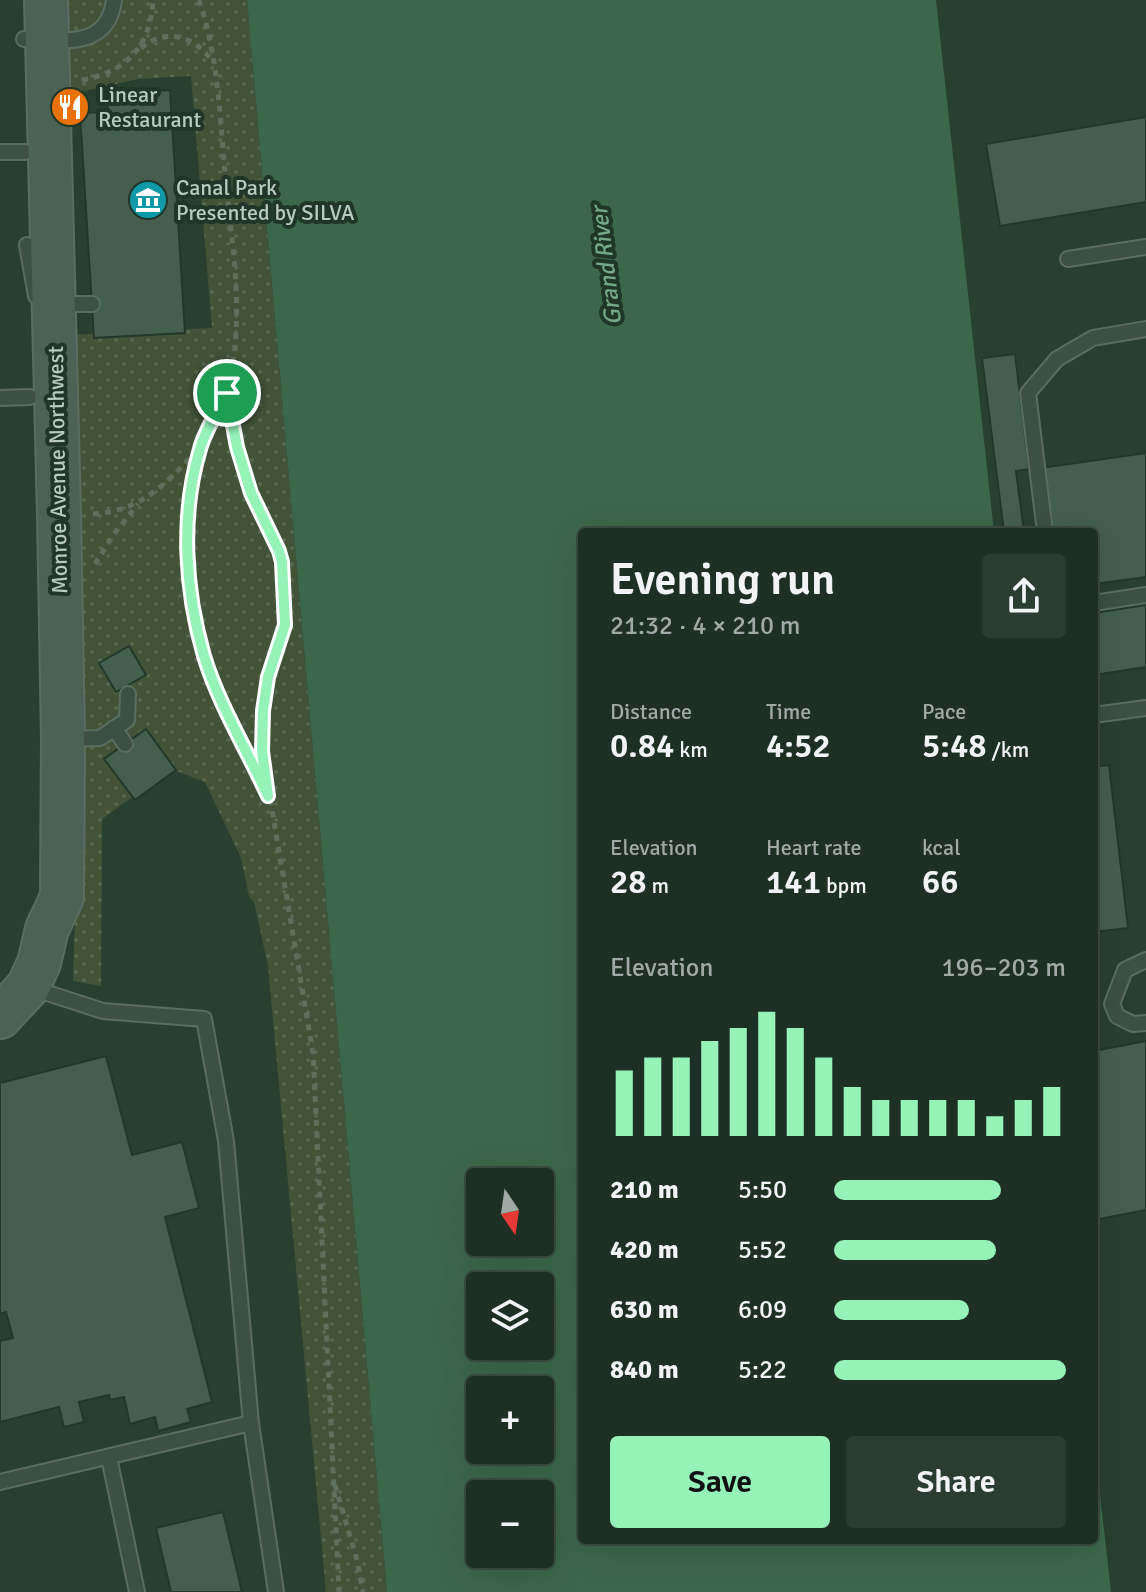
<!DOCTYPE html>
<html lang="en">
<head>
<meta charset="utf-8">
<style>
  body { margin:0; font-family:Signika,sans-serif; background:#2b3c31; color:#f1f3f6; height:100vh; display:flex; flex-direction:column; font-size:30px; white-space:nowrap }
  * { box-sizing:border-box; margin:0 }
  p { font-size:26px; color:#a1a9a6 }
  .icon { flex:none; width:44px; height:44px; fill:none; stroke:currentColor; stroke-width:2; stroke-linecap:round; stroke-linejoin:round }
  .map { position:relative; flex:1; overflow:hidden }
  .panel { position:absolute; left:578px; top:528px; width:520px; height:1016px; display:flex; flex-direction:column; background:#1e3024; border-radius:8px; box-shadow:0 8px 32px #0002,0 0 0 2px #3c4b41 }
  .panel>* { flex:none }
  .needle { width:52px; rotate:167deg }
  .fabs { position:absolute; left:466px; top:1168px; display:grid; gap:16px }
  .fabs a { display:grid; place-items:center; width:88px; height:88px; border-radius:8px; background:#1e3024; box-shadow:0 8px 32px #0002,0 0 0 2px #3c4b41; font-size:40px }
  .pin { position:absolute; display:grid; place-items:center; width:68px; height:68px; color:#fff; margin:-34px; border:4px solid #fff; border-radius:50%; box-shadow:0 2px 8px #0007 }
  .round { display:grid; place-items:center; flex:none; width:84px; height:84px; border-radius:8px; background:#2b3c31 }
  .overview { display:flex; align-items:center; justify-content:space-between; height:136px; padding:0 32px }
  h1 { font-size:44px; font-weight:600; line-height:60px }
  .metrics { display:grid; grid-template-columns:repeat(3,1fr); gap:12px; height:136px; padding:8px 32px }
  .metrics div { display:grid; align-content:center }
  .metrics b { font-size:34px; font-weight:600 }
  .metrics small { font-size:22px; font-weight:400 }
  .metrics p { font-size:22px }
  .chart { height:224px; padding:16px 32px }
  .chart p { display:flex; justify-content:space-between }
  .chart svg { width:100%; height:144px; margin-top:8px; stroke:#95f3b8; stroke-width:6 }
  .action { display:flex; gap:16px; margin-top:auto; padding:16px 32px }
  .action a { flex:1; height:92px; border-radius:8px; background:#95f3b8; color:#111; font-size:32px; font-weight:600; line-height:92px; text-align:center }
  .action a+a { background:#2b3c31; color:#f1f3f6 }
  ul { padding:0 32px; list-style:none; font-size:26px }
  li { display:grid; grid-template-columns:128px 96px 1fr; align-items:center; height:60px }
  li i { height:20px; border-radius:10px; background:#95f3b8 }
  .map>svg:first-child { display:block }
</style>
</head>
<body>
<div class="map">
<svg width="1146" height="1592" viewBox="0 0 1146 1592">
  <defs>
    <pattern id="park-dots" width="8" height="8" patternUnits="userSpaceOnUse" patternTransform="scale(2)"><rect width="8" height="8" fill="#425338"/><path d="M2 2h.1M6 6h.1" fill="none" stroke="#5b6a53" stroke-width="1.8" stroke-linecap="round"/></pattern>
  </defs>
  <rect width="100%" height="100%" fill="#284030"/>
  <path fill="url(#park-dots)" d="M68 0H247L387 1592H326L268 966 254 902 249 897 241 858 205 782 171 769 102 819 101 986 73 981 79 772 67 335 212 328 191 76 138 79 62 96 63 4Z"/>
  <path fill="#3d674b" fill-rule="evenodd" d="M247 0H936L994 532H582V1540H1094V1441L1111 1592H387ZM480 1182H540V1242H480ZM480 1286H540V1346H480ZM480 1390H540V1450H480ZM480 1494H540V1554H480Z"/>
  <path fill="#445f4e" stroke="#22382a" stroke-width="2" d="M170 90 185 333 94 338 80 113 108 112 107 94Z
    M1146 117V202L1000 226 986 144Z
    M1015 354 1029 469 1016 471 1024 532H1004L982 358Z
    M1146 453V577L1094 584V532H1051L1041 468Z
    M1146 605V667L1094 675V613Z
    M129 646 146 675 116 692 99 663Z
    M146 729 176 770 135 800 104 759Z
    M1109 765 1128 928 1094 932V767Z
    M1146 1041V1210L1094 1220V1051Z
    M106 1056 132 1155 182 1142 199 1208 165 1217 212 1402 187 1409 191 1422 158 1431 155 1417 130 1424 124 1397 110 1400 109 1395 79 1402 84 1422 64 1427 59 1407 0 1422V1341L13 1338 6 1312 0 1314V1083Z
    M223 1512 242 1592H171L156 1528Z"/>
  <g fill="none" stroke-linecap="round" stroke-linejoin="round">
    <defs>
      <path id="service" d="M24 39C62 40 108 50 114 0
        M0 152H25
        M27 245 36 296
        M1068 259 1146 247
        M57 304H92
        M0 398 30 397
        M1045 532 1028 393 1057 359 1093 338 1146 329
        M1094 603 1146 595
        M1094 715 1146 708
        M114 728 125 744
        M67 739 100 738 127 720 128 694
        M1146 960 1125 970 1112 1004 1117 1016 1133 1024 1146 1023
        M32 988 103 1011 204 1019 226 1141 251 1423 276 1592
        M109 1457 137 1592
        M0 1482 251 1423"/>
      <path id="secondary" d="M0 1017 28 987 39 963 47 929 62 897 63 739 59 514 46 0"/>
    </defs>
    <use href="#service" stroke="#596e61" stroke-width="18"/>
    <use href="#secondary" stroke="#596e61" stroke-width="46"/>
    <path stroke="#5d705c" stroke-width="5" stroke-dasharray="6 6" stroke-linecap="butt" d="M199 0C218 55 220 117 225 174 232 246 246 320 227 391 222 410 208 427 201 446 190 475 185 529 187 560 192 646 229 711 264 788
      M141 48C166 28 192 35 211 59
      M82 80C126 72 151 46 153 0
      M227 393 237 447 251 493 279 551 282 562 285 625 268 677 262 751 313 1053 339 1592
      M93 514C142 511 168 482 199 448
      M95 564 114 534 138 504
      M335 1485 357 1560 363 1592"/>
    <use href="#service" stroke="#3c5043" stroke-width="14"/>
    <use href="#secondary" stroke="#4a6354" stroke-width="42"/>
  </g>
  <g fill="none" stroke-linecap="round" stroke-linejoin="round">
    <defs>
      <path id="route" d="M227 393 237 447 251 493 279 551 282 562 285 625 268 677 263 711 262 751 268 796C247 750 219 705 204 656 185 590 180 516 200 449 205 430 218 411 227 393Z"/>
    </defs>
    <use href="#route" stroke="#fff" stroke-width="16"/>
    <use href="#route" stroke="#95f3b8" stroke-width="10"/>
  </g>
  <defs>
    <symbol id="restaurant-disc" viewBox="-11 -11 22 22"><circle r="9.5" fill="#e8710a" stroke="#203628"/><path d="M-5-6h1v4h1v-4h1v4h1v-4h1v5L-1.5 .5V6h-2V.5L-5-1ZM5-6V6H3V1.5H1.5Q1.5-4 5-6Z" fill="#fff"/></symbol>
    <symbol id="museum-disc" viewBox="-11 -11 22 22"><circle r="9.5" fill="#0f9aa8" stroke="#203628"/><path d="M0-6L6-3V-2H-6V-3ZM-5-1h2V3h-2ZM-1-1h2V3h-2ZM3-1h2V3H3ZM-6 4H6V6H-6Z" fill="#fff"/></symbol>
  </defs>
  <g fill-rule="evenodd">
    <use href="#restaurant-disc" x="48" y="85" width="44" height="44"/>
    <use href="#museum-disc" x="126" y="178" width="44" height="44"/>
  </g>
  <g text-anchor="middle" stroke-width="8" stroke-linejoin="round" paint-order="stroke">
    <g font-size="22" fill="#b8cabf" stroke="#203628" text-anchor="start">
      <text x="98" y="102">Linear<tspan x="98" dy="25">Restaurant</tspan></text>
      <text x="176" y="195">Canal Park<tspan x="176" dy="25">Presented by SILVA</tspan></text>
    </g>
    <g font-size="22" fill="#b8cabf" stroke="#203628">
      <text transform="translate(57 470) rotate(-91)" y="8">Monroe Avenue Northwest</text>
    </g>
    <g font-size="24" font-style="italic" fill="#74a785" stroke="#203628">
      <text transform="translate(606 266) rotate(-97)" y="8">Grand River</text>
    </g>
  </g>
</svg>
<div class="fabs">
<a><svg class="needle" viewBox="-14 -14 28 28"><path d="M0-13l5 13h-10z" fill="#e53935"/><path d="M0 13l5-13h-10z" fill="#a1a9a6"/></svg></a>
<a><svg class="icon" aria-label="layers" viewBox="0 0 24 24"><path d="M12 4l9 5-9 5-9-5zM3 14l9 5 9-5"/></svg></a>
<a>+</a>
<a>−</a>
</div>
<div class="pin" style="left:227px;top:393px;background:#1e9e55"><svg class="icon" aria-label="arrive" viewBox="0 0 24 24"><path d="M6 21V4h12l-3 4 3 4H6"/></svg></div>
<section class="panel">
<div class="overview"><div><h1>Evening run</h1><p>21:32 · 4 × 210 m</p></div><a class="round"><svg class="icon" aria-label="share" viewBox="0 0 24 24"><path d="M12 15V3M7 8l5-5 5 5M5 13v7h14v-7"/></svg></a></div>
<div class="metrics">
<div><p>Distance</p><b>0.84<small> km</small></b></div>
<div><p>Time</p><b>4:52</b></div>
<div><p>Pace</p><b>5:48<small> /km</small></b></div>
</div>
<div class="metrics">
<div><p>Elevation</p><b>28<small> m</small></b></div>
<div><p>Heart rate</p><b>141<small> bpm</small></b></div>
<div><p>kcal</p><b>66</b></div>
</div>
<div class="chart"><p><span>Elevation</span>196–203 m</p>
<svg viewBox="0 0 160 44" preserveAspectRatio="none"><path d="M5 44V24M15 44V20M25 44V20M35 44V15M45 44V11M55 44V6M65 44V11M75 44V20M85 44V29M95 44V33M105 44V33M115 44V33M125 44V33M135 44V38M145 44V33M155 44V29"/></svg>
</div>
<ul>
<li><b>210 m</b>5:50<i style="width:72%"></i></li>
<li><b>420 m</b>5:52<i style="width:70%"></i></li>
<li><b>630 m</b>6:09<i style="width:58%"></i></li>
<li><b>840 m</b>5:22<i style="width:100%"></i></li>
</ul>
<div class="action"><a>Save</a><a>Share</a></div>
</section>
</div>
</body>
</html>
